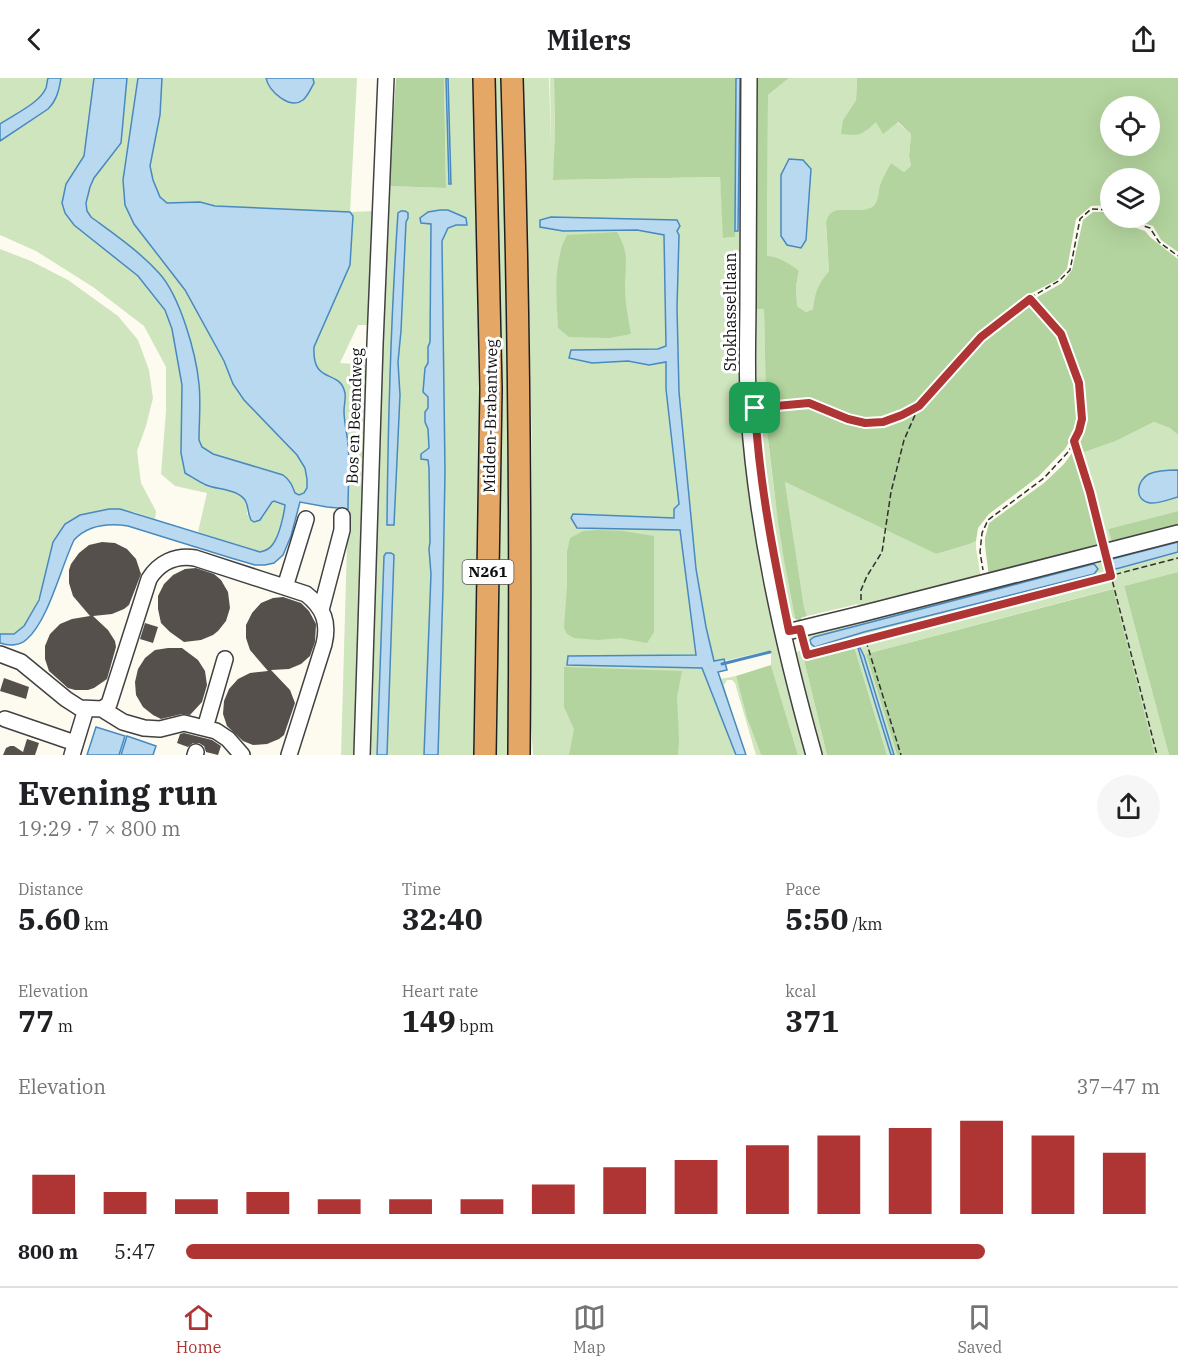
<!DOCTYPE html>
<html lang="en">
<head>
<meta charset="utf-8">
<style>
  body { margin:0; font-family:"IBM Plex Serif",serif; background:#f6f6f6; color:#202124; height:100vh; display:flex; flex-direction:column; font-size:22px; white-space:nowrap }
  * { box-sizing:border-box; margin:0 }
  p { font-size:20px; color:#757577 }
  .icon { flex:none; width:33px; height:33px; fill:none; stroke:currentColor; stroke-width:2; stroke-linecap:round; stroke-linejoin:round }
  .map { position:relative; height:677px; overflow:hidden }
  .drawer { display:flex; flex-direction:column; background:#fff; flex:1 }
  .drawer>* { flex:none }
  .tools { position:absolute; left:1100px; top:18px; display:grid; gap:12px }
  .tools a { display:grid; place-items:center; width:60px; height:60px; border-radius:50%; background:#fff; box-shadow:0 6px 24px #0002; font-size:30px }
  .pin { position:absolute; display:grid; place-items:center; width:51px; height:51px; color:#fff; margin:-26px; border-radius:12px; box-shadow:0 3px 9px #0006 }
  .round { display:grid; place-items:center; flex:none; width:63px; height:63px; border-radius:32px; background:#f6f6f6 }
  .summary { display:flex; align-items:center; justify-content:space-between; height:102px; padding:0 18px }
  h1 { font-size:33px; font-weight:700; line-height:45px }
  .metrics { display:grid; grid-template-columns:repeat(3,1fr); gap:9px; height:102px; padding:6px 18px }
  .metrics div { display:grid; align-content:center }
  .metrics b { font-size:30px; font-weight:700 }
  .metrics small { font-size:16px; font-weight:400 }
  .metrics p { font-size:16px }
  .chart { height:168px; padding:12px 18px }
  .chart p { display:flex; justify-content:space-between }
  .chart svg { width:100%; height:108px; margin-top:6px; stroke:#af3434; stroke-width:6 }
  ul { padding:0 18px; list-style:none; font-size:20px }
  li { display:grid; grid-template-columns:96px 72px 1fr; align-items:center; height:45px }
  li i { height:15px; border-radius:8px; background:#af3434 }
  header { display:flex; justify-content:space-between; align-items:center; height:78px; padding:0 18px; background:#fff; font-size:27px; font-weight:700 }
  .tabs { display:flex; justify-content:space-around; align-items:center; height:84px; border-top:2px solid #e0e0e0; background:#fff; font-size:16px; color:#757577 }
  .tabs a { display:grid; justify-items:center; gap:3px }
  .tabs .on { color:#af3434 }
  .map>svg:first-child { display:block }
</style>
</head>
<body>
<header><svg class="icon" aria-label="back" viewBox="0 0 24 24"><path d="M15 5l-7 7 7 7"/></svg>Milers<svg class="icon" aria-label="share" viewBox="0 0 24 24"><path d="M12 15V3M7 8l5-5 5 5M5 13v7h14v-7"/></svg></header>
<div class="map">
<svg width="1178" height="677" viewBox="0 0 1178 677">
  <rect width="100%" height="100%" fill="#fdfbf0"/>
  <path fill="#cfe5bd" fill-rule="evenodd" d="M0 0H48C47 3 47 7 46 10 40 25 13 37 0 46Z
    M61 0H94L84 78 66 106 65 135 74 147 138 198 165 232 172 251 178 278 182 307V340L227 412 240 417 246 422 247 429V436L251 442 254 444 260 442 264 438 272 424 274 423 285 427C284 436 282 442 279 450 274 464 272 476 254 473L198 454 207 415 175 408 161 396 166 333V289L144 248 93 209 36 173 0 157V63L48 31C57 22 59 12 61 0Z
    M127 0H138L123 102 152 170 166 186 185 212 224 283 233 306 244 322 297 377 305 390 307 401V410L304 415 299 417 295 415 292 406 283 397 213 376 202 369 199 362C199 344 201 325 199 306 196 275 180 218 159 195 139 173 114 156 91 139L87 133 86 125 90 108 94 100 121 65Z
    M162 0H266L267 6 314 5 313 0H357L350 134 375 133 368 263V247H358L340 285 367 287 359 677H341L348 431V368L344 333 346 316 335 301 324 296 317 290 313 282 314 269 350 187 353 138 350 134 215 128 199 124 167 125 160 119 153 102 150 88 160 37Z
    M444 0H446L449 106H451L448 0H473L477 168 479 329 473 677H438L443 510 445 393 442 163 448 150 456 147H466L440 132 421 145 431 146 430 264 428 269V285L425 290 424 305 428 319V330L425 334V344L428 351 429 371 421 376 428 382 429 390 430 464 429 471 431 496 424 677H387L394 477 391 475H387L384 478 377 677H365L386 108 446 110ZM398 136 406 144 401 253 398 284 400 317 387 397 394 195Z
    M491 0H506L512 677H497C500 451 495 226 491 0Z
    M524 0H549L551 67 550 0H554L555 54 554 102 720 99 724 160 735 159V153H738L740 0H741C741 67 740 134 740 200 740 252 738 304 742 355 751 463 777 573 805 677H798L771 587V572L724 583V581L714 583 706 549 696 491 679 314 677 230 679 157 676 153 677 142 558 139 540 142 623 151 637 152 664 157 666 268 658 271 569 280 592 285 628 283 649 287 666 283 679 426 674 431V441L573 436 571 440 577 450 680 451 696 577 568 578 567 587 702 590 736 677H533L531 646 532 376Z
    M789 0H857L856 22 843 42 897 44 911 56 909 78 911 88 904 94 891 85C887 93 883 100 880 107 878 115 879 124 872 129 855 138 831 122 826 144L829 193C818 206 815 213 813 231L806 234 797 228 796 208 799 193 767 179 768 17Z
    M0 171 31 183 68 202 118 238 138 262 149 292 153 320 146 348 137 373 141 405 156 433 155 441 134 434 109 431 53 464C48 487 38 539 19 553 13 557 6 557 0 556Z
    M756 231H764L766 327 757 328Z
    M766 331C767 356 770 380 773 404 779 450 786 496 795 541L787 535C774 468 763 400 757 332Z
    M1154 344 1170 350 1178 357V392C1169 392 1158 392 1149 396 1137 402 1133 422 1150 425 1156 426 1171 421 1178 419V433L1108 451 1113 468 1178 451V452L979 503 948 513 860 534 858 526 807 538 804 529 785 404 936 476 970 466 976 463V470L981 501 1102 470 1079 376 1116 363Z
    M1178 457V464L1112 481 1110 483 1112 490 1116 491 1178 474V494L1124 508 1169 677H1155L1112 511 866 576 897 677H894L876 618 858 570 891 677H887L854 568 804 582 827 677H822L796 575 800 572 807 556ZM1093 486 1095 487 1094 496 864 554 815 569 811 561 814 559Z
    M736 598 747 640 761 677H756L735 605 732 602H727L724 607 725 611 745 677 720 601Z"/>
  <path fill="#b3d49e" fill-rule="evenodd" d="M396 0H444L446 110 386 108 391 76Z
    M554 0H736L735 159 723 160 720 99 553 102 555 54Z
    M758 0H789L768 17 767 178C779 179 789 185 799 193L796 208 797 228 806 234 813 231C815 213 818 206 829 193L826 144C831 122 855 138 872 129 879 124 878 114 880 107 883 99 887 92 891 85L904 94 911 88 909 78 911 56 898 44 883 56 876 44C862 57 860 58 841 56L843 42 856 22 857 0H1178V174L1161 162 1153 148 1126 140H1149V100H1110V127L1091 128 1076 141 1067 191 1057 202 1026 218 1059 257 1076 305 1078 340 1071 361 1065 371 1039 398 989 436 978 450 976 463 970 466 936 476 785 404 804 529 807 538 801 540V543L795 541 784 482 778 444 767 353 766 331 792 328 793 325 766 327 764 231H756ZM1110 28H1149V68H1110Z
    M1093 134H1109L1110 135V140H1115L1119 144 1145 153 1150 159 1178 181V357L1170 350 1154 344 1116 363 1079 376 1102 470 989 499 985 468V460L989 445 1044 405 1064 386 1072 375 1085 341 1082 299 1063 254 1034 221 1062 205 1072 192 1083 142Z
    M617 154C630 176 625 186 625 209 625 224 628 240 631 256L609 260 569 259 558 250C557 226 554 199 560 176 561 169 564 163 567 157Z
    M1178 433V451L1113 468 1108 451Z
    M598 452 623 453 654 458V554L647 565 620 560 598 562 574 560 567 556 564 550 567 508V474L570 460 583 453Z
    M1178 494V677H1169L1124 508Z
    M1113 511 1155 677H897L866 576Z
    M854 568 887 677H827L826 673 804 582Z
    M771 587 798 677H761L747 640 736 598Z
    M564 589 682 593 677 619 679 661 678 677H569L574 651 564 629Z"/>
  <path fill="#b9d9f0" stroke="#4889bf" stroke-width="1.5" d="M48 0H61C59 12 57 22 48 31L0 63V46C13 37 40 25 46 10 47 7 47 3 48 0Z
    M94 0H127L121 65 94 100 90 109 86 125 87 133 91 139C114 156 139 173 159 195 180 218 196 275 199 306 201 325 199 344 199 362L202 369 213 376 283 397C290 402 292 407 295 415L299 417 304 415 307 410V401L305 390 297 377 244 322 233 306 224 283 185 212 134 146 125 127 123 102 138 0H162L160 37 150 88 153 102 160 119 167 125 200 124 215 128 350 134 353 138 350 187 314 269C312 308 340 290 345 315 346 320 344 327 344 333 344 344 347 355 348 366 350 387 348 409 348 431L327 429 300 424 291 458 283 477 274 485 265 487H255L231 480 128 448C108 445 88 447 74 462 61 489 48 543 27 561 20 568 9 568 0 565V556H14L24 548 39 522 53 464 65 446 80 437 109 431H120L260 474C265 473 270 471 273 466 279 458 284 437 285 427L274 423 272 424 260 442 254 444 251 442C247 434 249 430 246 424 240 411 218 412 206 407 199 404 192 399 185 395L181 375 182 307 172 251 165 232 138 198 74 147 65 135 62 125 66 106 84 78Z
    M266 0H313L314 5C311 10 308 18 303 22 290 32 268 13 266 0Z
    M446 0H448L451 106H449Z
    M736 0H740L738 153H735Z
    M789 81 803 82 811 91 806 162 801 170 787 167 781 158V97Z
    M440 132H448L464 139 466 140 467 147H456L448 150 442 163 445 393 443 510 438 677H424L431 496 429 471 430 464 429 390 428 382 421 381V376L429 370 428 351 425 344V334L428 330V319L423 314 425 290 428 285V269L430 264 431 146 421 145 420 140 428 134Z
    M401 133H405L408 135V140L406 144 401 253 398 284 400 317 394 447H387V444C388 341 391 238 398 135Z
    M551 139 677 142 680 148 677 153 679 157 677 230 679 314 696 491 706 549 714 583 724 581 727 592 718 594 746 677H736L702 590 567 587 568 578 696 577 680 452 577 450 571 440 573 436 674 440V431L679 426 666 311V284L649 287 628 283 592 285 569 280 571 272 658 271 666 268 664 157 637 152 563 153 540 149V142Z
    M1178 392V419C1170 421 1158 426 1150 425 1133 422 1137 402 1149 396 1158 392 1169 392 1178 392Z
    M1178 464V474L1116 491 1111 488 1110 483 1112 481Z
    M386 475H391L394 477 387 677H377L384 478Z
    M1093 486 1095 487 1098 491 1094 496 864 554 815 569 811 566 810 562 814 559Z
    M858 570H860L864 578 894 677H891Z
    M96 649 125 658 119 677H87Z
    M127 658 156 668 153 677H121Z"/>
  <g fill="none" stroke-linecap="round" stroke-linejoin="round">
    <path stroke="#4889bf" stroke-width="3" d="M722 586 770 574"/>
  </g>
  <path fill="#55504b" d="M102 464 115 465 127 471 136 481 141 496 129 527 124 531 112 536 93 538 108 552 115 563 116 569 107 601 94 610 88 612H75L68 610 49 593 45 581V568L50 556 60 546 72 541 90 538 73 518 69 505V492L71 486 79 475 89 467Z
    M196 490 214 496 221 502 228 514 230 530 226 543 218 553 213 557 201 562 184 564 170 554 161 545 158 531V518L164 506 173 497 185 491Z
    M283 519 301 525 309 533 316 546 315 564 310 578 301 586 289 591 271 592 290 612 295 625 284 657 279 661 267 666 253 667 243 663 227 648 223 636 224 623 229 611 238 601 250 595 268 593 250 572 246 560V547L252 535 261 525 273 520Z
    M145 545 158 549 153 565 140 561Z
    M168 570H182L198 582 205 593 207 607 202 624 190 637 182 636 161 641 153 637 143 629 136 617 135 604 138 591 145 580 155 572Z
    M4 600 29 609 26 621 0 613Z
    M184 655 212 662 221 668 218 677 206 674 204 668 199 665H193L188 669 177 665 180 656Z
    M27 661 39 665 35 677H3L6 670 10 668H14L23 674Z"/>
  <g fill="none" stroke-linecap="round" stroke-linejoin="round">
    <defs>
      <path id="minor" d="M749 0C749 73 749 146 748 219 748 258 746 298 749 337 757 452 783 566 814 677
        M285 509 306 441
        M321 532 342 452V438
        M783 555 861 536 1178 455
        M0 576 21 584 66 621 80 630 102 631 123 644 144 650 160 651 184 645 216 653 228 661 242 677
        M102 631 109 626 149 501C159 485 175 477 195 480L306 516C324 530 329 545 324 566L289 677
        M5 641 75 665
        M205 650 225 581
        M72 677 86 631
        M195 677 196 674
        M362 677 375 266 386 0"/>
      <path id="highway" d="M484 0 491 311 485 677
        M512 0C519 226 521 451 519 677"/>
    </defs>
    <use href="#minor" stroke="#414141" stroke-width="18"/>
    <use href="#highway" stroke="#1f1f1f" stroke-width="24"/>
    <path stroke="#303030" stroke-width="1.5" stroke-dasharray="6 3" stroke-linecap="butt" d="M1119 140 1150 150 1159 164 1178 178
      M1030 220 1060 202 1070 192 1080 141 1091 131 1110 132
      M762 329C773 328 799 324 809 325 817 327 826 333 835 336 872 350 884 346 918 328
      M1075 365 1090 414 1102 461
      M1108 486 1157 677
      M861 522V512L867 498 882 474 891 414 904 362 919 328 981 259 1030 221 1061 256 1079 305 1082 341 1079 353 1069 373 1044 400 988 442 982 455 980 474 983 492
      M804 563 807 577 1178 480
      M866 563 901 677"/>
    <use href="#minor" stroke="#fff" stroke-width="15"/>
    <use href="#highway" stroke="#e5a766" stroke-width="21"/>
  </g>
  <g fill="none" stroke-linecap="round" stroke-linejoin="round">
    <defs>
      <path id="route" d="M1030 221 1061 256 1079 305 1082 341 1079 353 1074 363 1090 414 1111 498 807 577 800 551 789 553C774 480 759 405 755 330L809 325 848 341 865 345 883 344 902 337 919 328 981 259Z"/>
    </defs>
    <use href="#route" stroke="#fff" stroke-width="12"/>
    <use href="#route" stroke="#af3434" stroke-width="8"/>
  </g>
  <g text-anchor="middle" stroke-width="6" stroke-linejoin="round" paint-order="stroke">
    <rect fill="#fff" stroke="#565656" stroke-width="1.5" x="462.5" y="482" width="51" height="24" rx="4.5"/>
    <g font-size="15" font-weight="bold" fill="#0e0e0e">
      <text x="488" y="499">N261</text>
    </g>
    <g font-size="16" fill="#0e0e0e" stroke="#fff">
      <text transform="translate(730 234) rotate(-90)" y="6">Stokhasseltlaan</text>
      <text transform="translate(354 338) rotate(-88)" y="6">Bos en Beemdweg</text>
      <text transform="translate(490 338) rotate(-89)" y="6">Midden-Brabantweg</text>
    </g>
  </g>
</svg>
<div class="tools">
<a><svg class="icon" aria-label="locate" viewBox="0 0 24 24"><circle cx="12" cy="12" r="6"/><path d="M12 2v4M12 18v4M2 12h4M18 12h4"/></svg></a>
<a><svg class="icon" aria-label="layers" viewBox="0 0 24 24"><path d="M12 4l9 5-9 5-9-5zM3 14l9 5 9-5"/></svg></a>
</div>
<div class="pin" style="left:755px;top:330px;background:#1e9e55"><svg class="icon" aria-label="arrive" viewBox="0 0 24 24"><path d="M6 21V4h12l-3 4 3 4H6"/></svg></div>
</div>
<section class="drawer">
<div class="summary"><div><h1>Evening run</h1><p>19:29 · 7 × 800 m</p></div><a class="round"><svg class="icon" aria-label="share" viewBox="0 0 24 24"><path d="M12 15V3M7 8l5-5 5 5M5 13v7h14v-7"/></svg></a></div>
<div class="metrics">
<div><p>Distance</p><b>5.60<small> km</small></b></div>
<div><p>Time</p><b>32:40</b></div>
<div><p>Pace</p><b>5:50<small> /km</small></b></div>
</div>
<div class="metrics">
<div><p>Elevation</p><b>77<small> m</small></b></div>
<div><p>Heart rate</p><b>149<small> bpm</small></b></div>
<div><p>kcal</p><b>371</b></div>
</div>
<div class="chart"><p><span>Elevation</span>37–47 m</p>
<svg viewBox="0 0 160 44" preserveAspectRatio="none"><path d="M5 44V28M15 44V35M25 44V38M35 44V35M45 44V38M55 44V38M65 44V38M75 44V32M85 44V25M95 44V22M105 44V16M115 44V12M125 44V9M135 44V6M145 44V12M155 44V19"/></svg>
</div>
<ul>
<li><b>800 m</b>5:47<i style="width:82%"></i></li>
</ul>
</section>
<nav class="tabs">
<a class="on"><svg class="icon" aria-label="home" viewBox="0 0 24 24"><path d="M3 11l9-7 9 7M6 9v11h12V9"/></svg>Home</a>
<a><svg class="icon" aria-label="map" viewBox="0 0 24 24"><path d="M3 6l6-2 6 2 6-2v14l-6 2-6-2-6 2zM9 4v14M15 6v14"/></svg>Map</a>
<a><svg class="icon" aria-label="saved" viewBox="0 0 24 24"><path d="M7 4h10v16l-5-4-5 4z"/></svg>Saved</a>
</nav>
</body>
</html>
